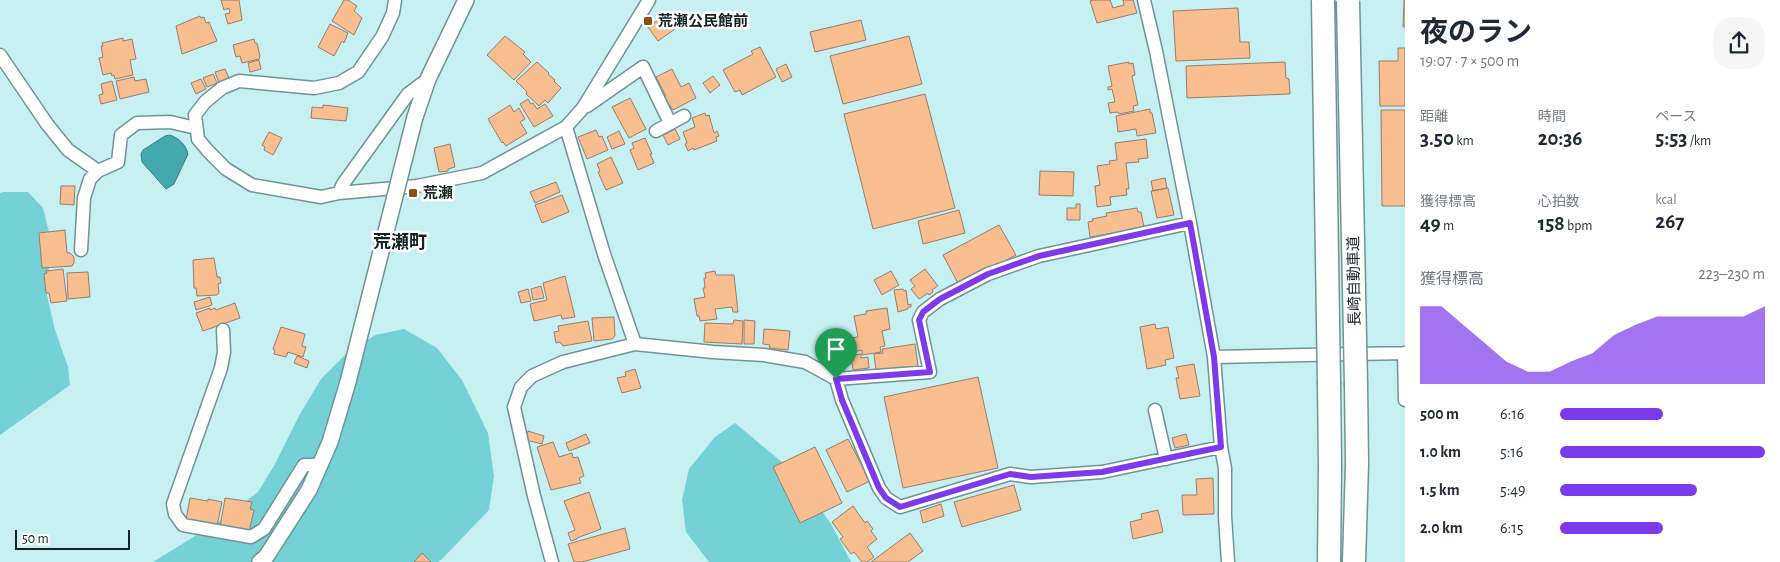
<!DOCTYPE html>
<html lang="ja">
<head>
<meta charset="utf-8">
<style>
  body { margin:0; font-family:"Alegreya Sans","Noto Sans JP",sans-serif; background:#f6f6f7; color:#1f2937; height:100vh; display:flex; flex-direction:column; font-size:19px; white-space:nowrap }
  * { box-sizing:border-box; margin:0 }
  p { font-size:16px; color:#747a83 }
  .icon { flex:none; width:28px; height:28px; fill:none; stroke:currentColor; stroke-width:2; stroke-linecap:round; stroke-linejoin:round }
  .map { position:relative; flex:1; overflow:hidden }
  .details { display:flex; flex-direction:column; background:#fff; width:375px }
  .details>* { flex:none }
  .scale { position:absolute; left:15px; bottom:12px; width:115px; box-sizing:border-box; padding-left:5px; border:2px solid #132223; border-top:0; font-size:14px; line-height:18px; white-space:nowrap; color:#132223; -webkit-text-stroke:4px #fff; paint-order:stroke }
  .pin { position:absolute; display:grid; place-items:center; width:42px; height:42px; color:#fff; margin:-51px -21px; border-radius:50% 50% 50% 0; rotate:-45deg; box-shadow:0 0 5px #0007 }
  .pin .icon { rotate:45deg }
  .round { display:grid; place-items:center; flex:none; width:52px; height:52px; border-radius:20px; background:#f6f6f7 }
  .head { display:flex; align-items:center; justify-content:space-between; height:85px; padding:0 15px }
  h1 { font-size:28px; font-weight:700; line-height:38px }
  .stats { display:grid; grid-template-columns:repeat(3,1fr); gap:8px; height:85px; padding:5px 15px }
  .stats div { display:grid; align-content:center }
  .stats b { font-size:21px; font-weight:700 }
  .stats small { font-size:14px; font-weight:400 }
  .stats p { font-size:14px }
  .chart { height:140px; padding:10px 15px }
  .chart p { display:flex; justify-content:space-between }
  .chart svg { width:100%; height:90px; margin-top:5px; fill:#7c3aed; opacity:.7 }
  ul { padding:0 15px; list-style:none; font-size:16px }
  li { display:grid; grid-template-columns:80px 60px 1fr; align-items:center; height:38px }
  li i { height:12px; border-radius:6px; background:#7c3aed }
  main { display:flex; flex:1; min-height:0 }
  .map>svg:first-child { display:block }
</style>
</head>
<body>
<main>
<div class="map">
<svg width="1405" height="562" viewBox="0 0 1405 562">
  <rect width="100%" height="100%" fill="#c7f0f2"/>
  <path fill="#74d2d7" d="M3 192H28L43 208 51 240 47 295 55 330 68 367 70 385 0 435V193Z
    M404 329 437 348 462 380 488 433 494 476 489 510 442 559 438 562H153L221 520 258 492 275 464 300 414 321 379 345 355 375 335Z
    M735 423 796 474 831 524 851 562H709L686 532 682 500 689 469 715 437Z"/>
  <path fill="#44a9ae" stroke="#358084" d="M170 135C179 138 186 145 188 154L174 184 166 189 142 162 141 154 143 150 165 136Z"/>
  <path fill="#f9be8f" stroke="#977d6a" d="M221 0H239L242 20 228 24 225 14 230 13 229 8 224 10Z
    M344 0H348L357 6 354 11 362 18 354 35 332 21Z
    M1093 0H1110L1113 8 1124 5 1123 0H1133L1137 13 1097 23 1090 1Z
    M1404 0H1405V27H1403Z
    M1238 8 1240 42H1249L1250 58 1176 61 1173 11Z
    M665 15 675 29 658 41 648 27Z
    M200 16 201 18 204 17 206 23 209 22 217 41 182 54 176 26Z
    M861 20 866 40 815 52 810 32Z
    M330 24 348 33 344 43 342 41 334 56 318 47Z
    M505 36 525 52 523 54 531 62 514 80 487 55Z
    M909 36 922 84 843 104 830 56Z
    M123 38V41L132 39 136 59 130 60 133 75 115 79 114 75 112 76 111 73 103 75 99 58 103 57 101 46H103L102 43Z
    M254 39 255 43H257L260 56 259 59 242 63 240 56 236 57 233 45Z
    M760 47 776 77 742 95 740 90 735 92 723 70 753 54 751 51Z
    M1398 48H1405V106H1380L1379 61H1398Z
    M259 60 261 69 250 72 248 63Z
    M537 62 549 73 548 74 555 80 554 81 561 88 548 103 545 100 539 106 526 94 527 92 516 81Z
    M1129 62V64L1133 63 1135 75 1132 76 1138 105 1133 106 1134 111 1119 114 1118 112 1110 113 1108 103 1115 102 1112 89 1108 90V87L1112 86 1108 66Z
    M1285 62 1286 78 1289 79 1290 94 1187 98 1186 66Z
    M786 64 792 77 782 82 776 69Z
    M225 69 229 78 219 83 215 72Z
    M672 69 681 87 689 83 696 98 673 110 664 97 666 96 656 77Z
    M213 74 217 83 207 87 203 78Z
    M713 76 720 85 710 93 703 83Z
    M134 77 135 81 146 79 149 92 120 99 116 81Z
    M201 79 206 89 196 94 191 83Z
    M112 81 117 100 101 104 99 95 103 94 101 84Z
    M925 94 955 208 873 229 844 114Z
    M630 98 646 129 629 138 612 107Z
    M528 99 531 104 533 103 537 109 545 104 553 116 534 127 520 104Z
    M323 105 348 108 346 121 311 118 312 107 323 108Z
    M510 105 514 112 519 108 525 119 520 122 527 133 506 146 503 142 502 143 488 119Z
    M1150 109V113H1152L1156 133 1137 136 1136 129 1118 132 1116 116Z
    M1381 110H1405V206H1382Z
    M705 113 706 116 709 115 714 133 717 131 719 136 716 137 717 141 694 150 693 148 688 151 685 144 687 143 683 132 695 127 692 118Z
    M675 129 680 139 668 145 663 135Z
    M596 130 599 137 602 136 608 150 587 159 578 137Z
    M619 131 625 144 612 149 607 137Z
    M269 132 282 138 273 155 264 150 265 147 262 145Z
    M645 138 652 154H650L654 163 638 170 630 150 634 148 632 143Z
    M1146 139 1148 158 1138 159 1139 162 1126 163 1129 189H1126L1127 195 1110 197 1111 205 1097 207 1095 186 1100 185 1097 166 1110 164 1109 161 1117 160 1115 143Z
    M450 144 455 167 448 169V171L439 172 434 148Z
    M611 157 623 183 606 190 598 172 600 171 597 164Z
    M1040 171 1074 172 1073 196 1039 195Z
    M1165 178 1167 188 1153 191 1151 181Z
    M556 182 560 192 535 203 530 192Z
    M61 186H75L74 205 60 204Z
    M1168 188 1174 215 1157 218 1151 191Z
    M562 195 569 212 542 223 535 205Z
    M1076 204H1080V220H1067V208H1076Z
    M1137 208 1138 212H1141L1144 228 1090 237 1088 222 1093 221 1092 219 1107 216 1106 213Z
    M959 210 965 233 923 244 918 221Z
    M999 225 1016 255 959 285 943 255Z
    M65 230 67 253H70L74 257V263L72 266 42 268 39 233Z
    M214 258 217 277H220L221 283 218 284 219 293 217 295 197 296 196 288H194L193 260Z
    M63 269 67 301 51 303 49 293H46L44 274 47 273 46 271Z
    M925 269 938 286 932 290 933 292 929 295 928 293 919 299 911 289 915 286 910 280Z
    M715 271 716 275H734L738 312H733L732 307 715 309 717 319 700 321 699 316H697L694 299 705 297 703 288H705L704 278H706L705 273Z
    M891 271 899 285 882 295 874 280Z
    M88 272 90 297 68 299 67 273Z
    M565 276 575 317 562 319 561 315 534 321 530 304 547 300 543 283Z
    M541 286 544 298 533 300 531 289Z
    M528 289 531 301 521 303 518 292Z
    M903 289 904 291 906 290 908 305 911 304V307H908V309L898 312 894 290Z
    M210 297 212 305 196 310 194 302Z
    M235 303 240 318 203 331 196 313 210 308V310L215 308 216 310Z
    M887 308 890 329 882 331 885 346 880 347 881 352 862 355V350L854 352 851 338 858 337 854 316 866 314V311Z
    M614 317 615 336 612 339 594 341 592 318Z
    M734 320 743 321 742 344 704 342 705 323 733 324Z
    M744 320 755 321 754 344H744Z
    M588 321 592 341 563 346 560 342 556 343 554 332 559 331 558 326Z
    M1155 324 1156 329 1168 327 1174 358 1165 360 1166 365 1147 369 1140 327Z
    M281 327 305 334 302 346 306 347 303 357 288 352 286 357 274 354 275 350 273 349Z
    M764 329 790 331 788 350 769 348 770 345 763 344Z
    M915 344 918 366 876 371 874 354 883 353 882 349Z
    M861 354V358L868 357 869 368 853 370 852 363 845 364 844 356Z
    M297 356 309 361 307 368 294 363Z
    M1194 364 1200 396 1180 399 1176 378H1179L1176 367Z
    M635 369 641 388 622 393 617 378 626 376 625 372Z
    M978 377 998 468 903 488 884 397Z
    M528 431 544 436 542 444 526 440Z
    M586 434 590 443 569 451 566 443Z
    M1186 434 1189 445 1175 448 1172 438Z
    M848 439 870 481 847 492 826 450Z
    M553 442 559 457 572 453 573 458 578 457 584 476 579 478 581 483 551 490 537 447Z
    M815 447 842 503 800 523 773 467Z
    M1213 478 1214 514 1183 515 1182 495H1197L1196 479Z
    M1014 485 1021 510 962 527 954 502Z
    M589 492 601 529 577 538V539L571 541 568 533 575 530 564 501Z
    M190 498 208 501V499L222 502 217 526 186 520Z
    M225 498 252 502 250 509 254 510 249 532 220 527Z
    M941 504 944 516 923 523 920 511Z
    M853 506 865 523 867 521 873 529 871 531 877 539 867 547 874 557 867 562H862L854 552 851 554 840 539 843 537 832 522Z
    M1158 510 1163 532 1133 539 1130 522 1142 519 1141 514Z
    M625 528 630 549 582 562H574L568 544Z
    M910 533 923 551 908 562H871Z
    M422 553 431 562H414Z"/>
  <g fill="none" stroke-linecap="round" stroke-linejoin="round">
    <defs>
      <path id="minor" d="M395 0 393 13 382 37 358 72 339 83 314 88 239 81 222 88 205 102 195 115 198 139 208 151 226 169 252 185 321 197 339 193 417 186 482 173 566 127 583 108 649 0
        M1144 0 1156 51 1190 223 1214 357 1221 447 1225 468V516L1228 562
        M0 55 47 124 68 150 98 171 118 162 121 135 137 123 170 122 196 128
        M587 106 643 67 670 123
        M566 127 604 254 635 344
        M656 131 684 116
        M339 193 343 184 408 94 428 79
        M81 250 84 198 90 179 98 171
        M223 330 224 352 221 368 173 504 175 514 183 525 251 537 264 529 304 465H320
        M1404 353 1405 400
        M1214 357 1405 353
        M836 379 842 400 879 488 886 498 900 507 1010 474 1031 477 1102 472 1221 447
        M1155 410 1166 459
        M552 562 534 496 514 407 521 387 532 376 563 362 635 344 713 352 764 355 805 362 836 379 930 372 919 320 923 312 940 299 988 274 1039 256 1190 223"/>
      <path id="tertiary" d="M415 117 428 79 466 0
        M260 562 266 557 309 490 330 442 348 382"/>
      <path id="motorway" d="M1329 384 1330 466 1329 562
        M1354 562 1357 464 1356 385"/>
    </defs>
    <use href="#minor" stroke="#6e9596" stroke-width="15"/>
    <use href="#tertiary" stroke="#6e9596" stroke-width="18"/>
    <use href="#motorway" stroke="#6e9596" stroke-width="25"/>
    <use href="#minor" stroke="#fff" stroke-width="12"/>
    <use href="#tertiary" stroke="#fff" stroke-width="15"/>
    <use href="#motorway" stroke="#fff" stroke-width="22"/>
    <defs>
      <path id="tertiary-bridge" d="M348 382 415 117"/>
      <path id="motorway-bridge" d="M1323 0 1329 384
        M1348 1 1356 385"/>
    </defs>
    <use href="#tertiary-bridge" stroke="#6e9596" stroke-width="18" stroke-linecap="butt"/>
    <use href="#motorway-bridge" stroke="#6e9596" stroke-width="25" stroke-linecap="butt"/>
    <use href="#tertiary-bridge" stroke="#fff" stroke-width="15"/>
    <use href="#motorway-bridge" stroke="#fff" stroke-width="22"/>
  </g>
  <g fill="none" stroke-linecap="round" stroke-linejoin="round">
    <defs>
      <path id="route" d="M1190 223 1214 357 1221 447 1102 472 1031 477 1010 474 900 507 886 498 879 488 842 400 836 379 930 372 919 320 923 312 940 299 988 274 1039 256Z"/>
    </defs>
    <use href="#route" stroke="#fff" stroke-width="10"/>
    <use href="#route" stroke="#7c3aed" stroke-width="6"/>
  </g>
  <g fill="#8c5010" stroke="#fff" stroke-width="2">
    <rect x="643" y="16" width="10" height="10" rx="2.5"/>
    <rect x="408" y="188" width="10" height="10" rx="2.5"/>
  </g>
  <g text-anchor="middle" stroke-width="5" stroke-linejoin="round" paint-order="stroke">
    <g font-size="15" font-weight="bold" fill="#132223" stroke="#fff" text-anchor="start">
      <text x="658" y="26">荒瀬公民館前</text>
      <text x="423" y="198">荒瀬</text>
    </g>
    <g font-size="15" fill="#132223" stroke="#fff">
      <text transform="translate(1354 281) rotate(-91)" y="5">長崎自動車道</text>
    </g>
    <g font-size="18" font-weight="bold" fill="#132223" stroke="#fff">
      <text x="400" y="248">荒瀬町</text>
    </g>
  </g>
</svg>
<div class="scale">50 m</div>
<div class="pin" style="left:836px;top:379px;background:#1e9e55"><svg class="icon" aria-label="arrive" viewBox="0 0 24 24"><path d="M6 21V4h12l-3 4 3 4H6"/></svg></div>
</div>
<section class="details">
<div class="head"><div><h1>夜のラン</h1><p>19:07 · 7 × 500 m</p></div><a class="round"><svg class="icon" aria-label="share" viewBox="0 0 24 24"><path d="M12 15V3M7 8l5-5 5 5M5 13v7h14v-7"/></svg></a></div>
<div class="stats">
<div><p>距離</p><b>3.50<small> km</small></b></div>
<div><p>時間</p><b>20:36</b></div>
<div><p>ペース</p><b>5:53<small> /km</small></b></div>
</div>
<div class="stats">
<div><p>獲得標高</p><b>49<small> m</small></b></div>
<div><p>心拍数</p><b>158<small> bpm</small></b></div>
<div><p>kcal</p><b>267</b></div>
</div>
<div class="chart"><p><span>獲得標高</span>223–230 m</p>
<svg viewBox="0 0 160 44" preserveAspectRatio="none"><path d="M0 44V6L10 6L20 15L30 24L40 33L50 38L60 38L70 33L80 29L90 20L100 15L110 11L120 11L130 11L140 11L150 11L160 6V44z"/></svg>
</div>
<ul>
<li><b>500 m</b>6:16<i style="width:50%"></i></li>
<li><b>1.0 km</b>5:16<i style="width:100%"></i></li>
<li><b>1.5 km</b>5:49<i style="width:67%"></i></li>
<li><b>2.0 km</b>6:15<i style="width:50%"></i></li>
</ul>
</section>
</main>
</body>
</html>
